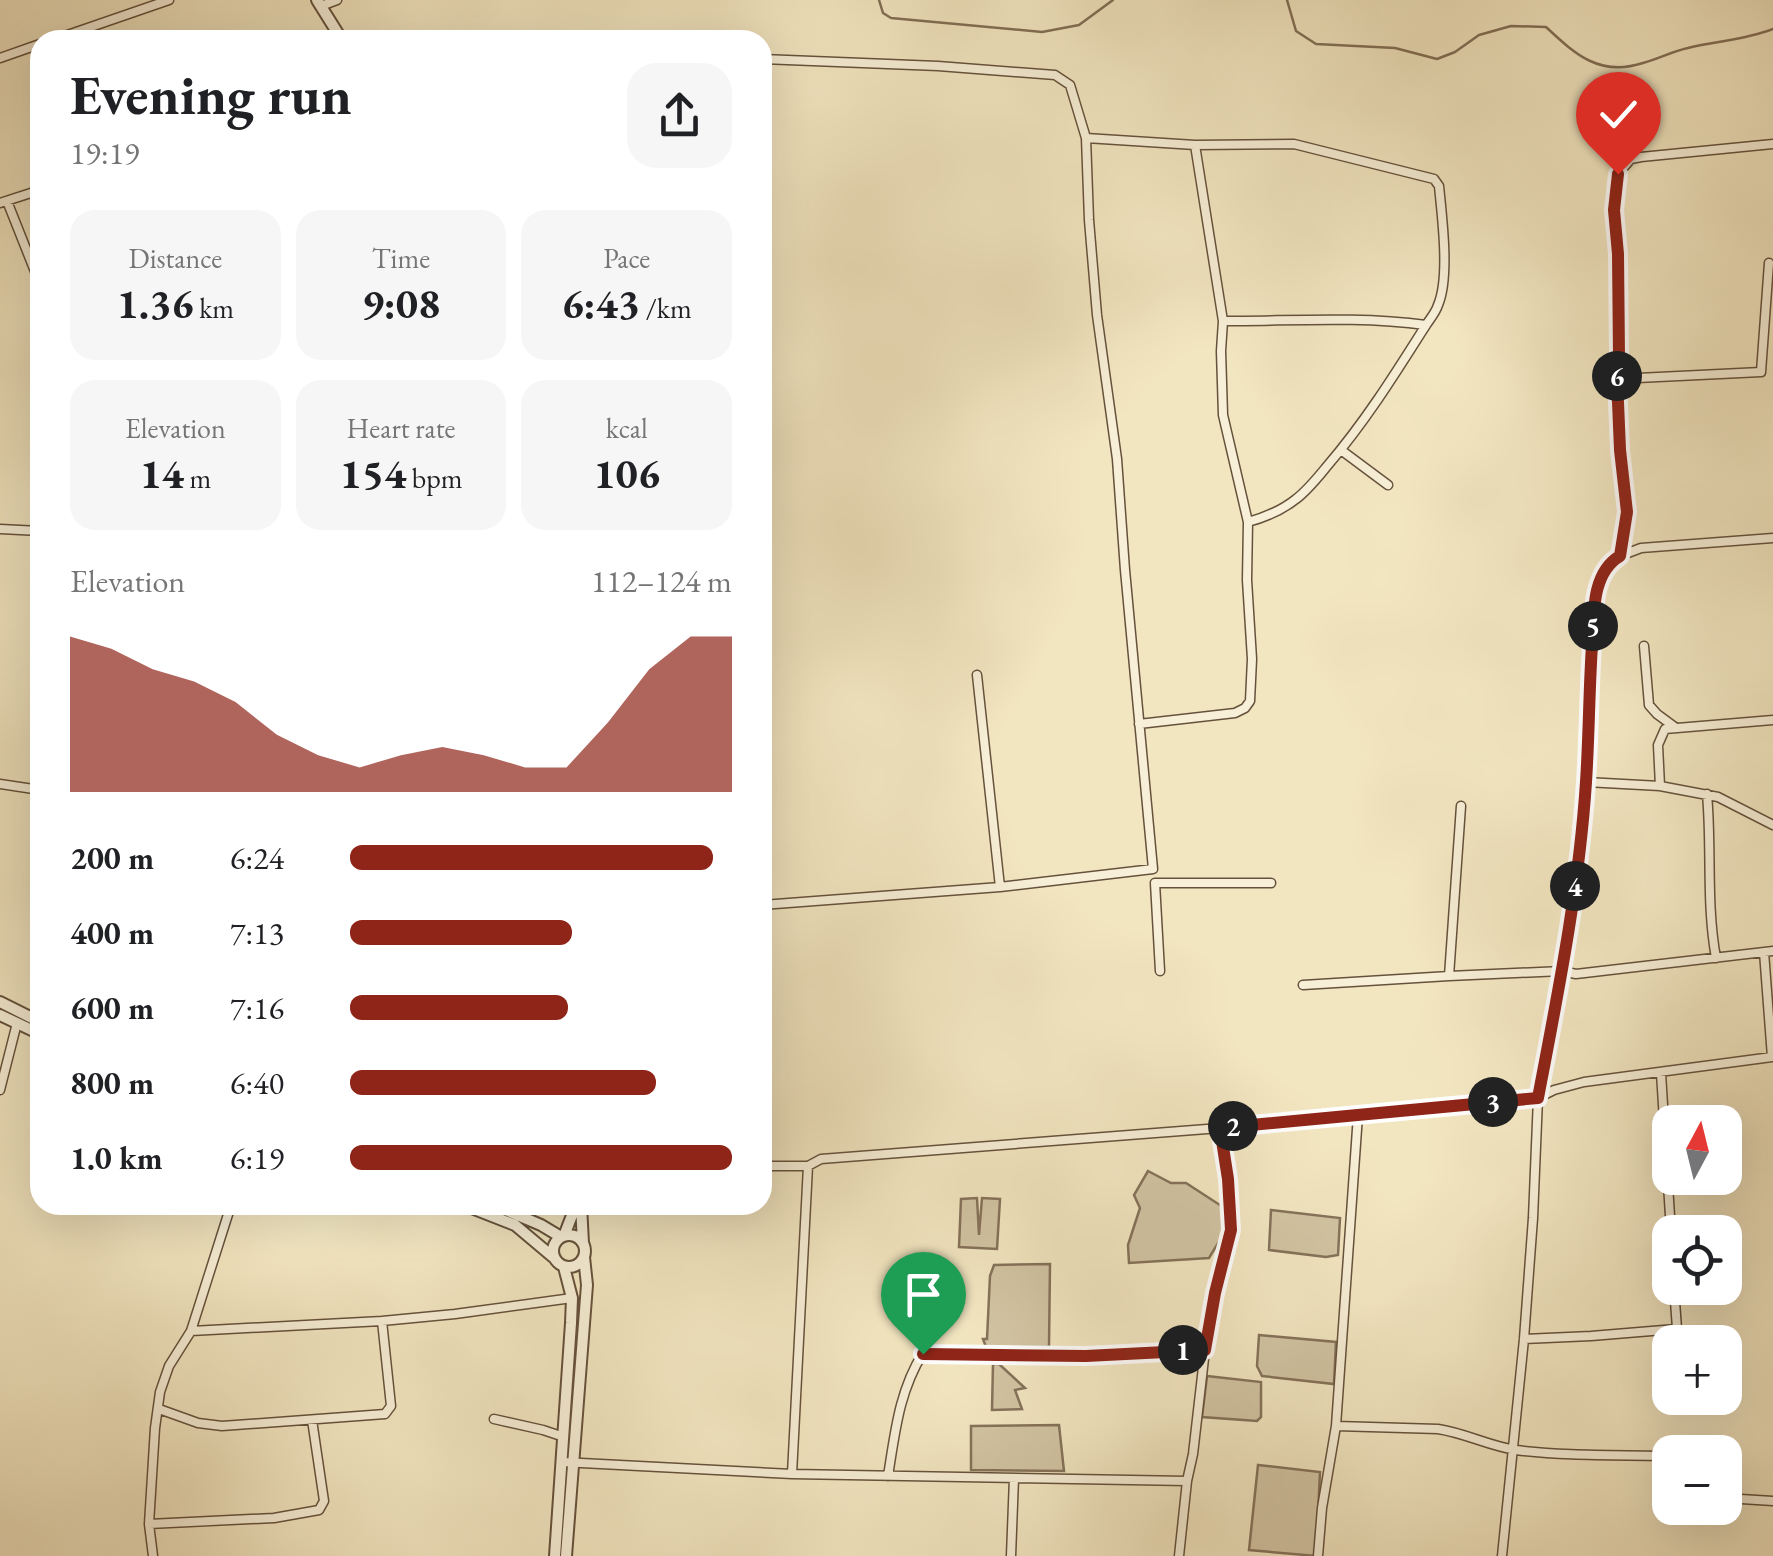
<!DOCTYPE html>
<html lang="en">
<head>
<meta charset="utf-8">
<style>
  body { margin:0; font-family:"EB Garamond",serif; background:#f6f6f6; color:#202124; height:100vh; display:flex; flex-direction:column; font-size:38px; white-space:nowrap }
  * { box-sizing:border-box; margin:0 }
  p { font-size:32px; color:#757577 }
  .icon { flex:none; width:55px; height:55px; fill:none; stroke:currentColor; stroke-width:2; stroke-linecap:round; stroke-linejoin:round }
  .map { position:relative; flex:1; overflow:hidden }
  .side { position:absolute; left:30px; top:30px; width:742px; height:1185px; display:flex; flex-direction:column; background:#fff; border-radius:30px; box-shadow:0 10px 40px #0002 }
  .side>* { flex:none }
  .needle { width:65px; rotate:7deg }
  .fabs { position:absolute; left:1652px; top:1105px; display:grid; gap:20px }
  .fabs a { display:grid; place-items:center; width:90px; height:90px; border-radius:20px; background:#fff; box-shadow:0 10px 40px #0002; font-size:50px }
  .pin { position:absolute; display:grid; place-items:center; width:85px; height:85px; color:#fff; margin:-102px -42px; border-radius:50% 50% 50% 0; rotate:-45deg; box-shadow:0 0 10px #0007 }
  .pin .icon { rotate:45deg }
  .km { position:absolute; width:50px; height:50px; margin:-25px; border-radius:50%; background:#222; color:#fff; font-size:28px; line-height:50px; text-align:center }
  .round { display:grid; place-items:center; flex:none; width:105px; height:105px; border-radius:30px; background:#f6f6f6 }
  .summary { display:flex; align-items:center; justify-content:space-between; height:170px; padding:0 40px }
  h1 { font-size:55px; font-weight:700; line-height:75px }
  .metrics { display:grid; grid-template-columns:repeat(3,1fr); gap:15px; height:170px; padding:10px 40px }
  .metrics div { display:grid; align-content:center; border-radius:25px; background:#f6f6f6; text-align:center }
  .metrics b { font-size:42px; font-weight:700 }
  .metrics small { font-size:28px; font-weight:400 }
  .metrics p { font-size:28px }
  .chart { height:280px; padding:20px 40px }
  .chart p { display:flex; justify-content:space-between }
  .chart svg { width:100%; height:180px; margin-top:10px; fill:#8f2418; opacity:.7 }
  ul { padding:0 40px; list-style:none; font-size:32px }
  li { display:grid; grid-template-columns:160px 120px 1fr; align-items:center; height:75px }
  li i { height:25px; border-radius:12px; background:#8f2418 }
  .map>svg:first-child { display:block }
</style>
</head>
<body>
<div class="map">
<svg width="1773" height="1556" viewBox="0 0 1773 1556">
  <rect width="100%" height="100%" fill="#f2e6c1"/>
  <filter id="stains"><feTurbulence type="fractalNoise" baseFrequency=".002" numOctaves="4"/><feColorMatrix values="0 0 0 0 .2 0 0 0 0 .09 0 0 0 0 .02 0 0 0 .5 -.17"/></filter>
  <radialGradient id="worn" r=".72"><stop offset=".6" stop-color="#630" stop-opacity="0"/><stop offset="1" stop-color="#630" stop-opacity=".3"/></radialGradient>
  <path fill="#d2c4a3" stroke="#85725a" stroke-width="2.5" d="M1148 1171 1171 1183H1186L1223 1207 1231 1222 1209 1258 1129 1263 1128 1245 1140 1208 1134 1195Z
    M977 1198 979 1235 982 1198 1000 1199 997 1249 959 1247 961 1199Z
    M1271 1210 1340 1218 1338 1255 1326 1257 1269 1250Z
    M1050 1264 1049 1347H986L983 1339H987L990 1276 994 1265Z
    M1259 1335 1336 1342 1334 1384 1262 1376 1257 1366Z
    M993 1364H999L1025 1388 1015 1390 1022 1409 992 1410Z
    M1207 1376 1261 1382V1417L1257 1421 1202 1417Z
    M1059 1425 1064 1471 971 1470V1426Z
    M1258 1465 1320 1472 1316 1556 1249 1550Z"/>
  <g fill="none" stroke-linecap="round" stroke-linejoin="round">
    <path stroke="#826f56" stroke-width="2.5" d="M879 0 883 13 891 18 1042 32 1079 25 1113 0
      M1287 0 1296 31 1316 44 1395 48 1437 59 1455 52 1479 35 1511 26 1546 27C1576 55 1600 77 1643 63 1658 59 1673 51 1688 48 1716 41 1746 40 1773 29"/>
    <defs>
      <path id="minor" d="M321 6 337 0
        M53 40 169 0
        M0 58 40 44
        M762 59 938 66 1055 75 1070 85 1086 138 1089 220 1097 315 1117 459 1125 570 1153 869 1000 887 762 905
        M1086 138 1195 145 1223 321 1221 351 1223 415 1248 522 1247 580 1252 659 1250 701 1245 708 1235 713 1139 724
        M1773 144 1641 157 1631 159 1618 174 1614 209 1618 253 1619 357 1617 379 1620 450 1627 512 1620 556 1641 548 1773 538
        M1195 145 1294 144 1434 179 1439 186C1442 217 1450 277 1438 305 1436 312 1430 319 1426 325 1358 316 1291 321 1223 321
        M7 201 40 284
        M0 203 40 190
        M1617 379 1761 372 1769 263
        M1341 450 1388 485
        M1248 522C1266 517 1281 511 1296 499 1308 490 1318 477 1328 465 1365 422 1395 374 1426 325
        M0 529 40 531
        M1620 556 1609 562 1599 581 1594 611 1586 782 1660 786 1658 745 1665 729 1773 720
        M1644 646 1649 705 1657 714 1676 728
        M977 675 1000 887
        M1586 782 1570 927 1562 971 1576 974 1773 951
        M0 784 40 790
        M1660 786 1718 797 1773 825
        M1707 794C1712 849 1706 903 1716 958
        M1461 806 1449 976 1562 971 1538 1098 1554 1090 1584 1082 1772 1057 1764 952
        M1155 883H1271
        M1155 883 1160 971
        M1303 985 1449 976
        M1661 1073 1671 1232
        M0 1090 17 1023
        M762 1166H808L821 1159 1220 1128 1538 1098 1533 1218 1524 1339 1502 1556
        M808 1166 792 1474 1187 1481 1193 1454 1205 1350 1215 1293 1231 1230 1227 1179 1220 1128
        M895 1285 911 1293 926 1307 923 1353
        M1674 1288 1678 1342
        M191 1331 231 1205
        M1524 1339 1591 1336 1676 1329
        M159 1409 198 1423 222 1426 385 1414 391 1406 382 1321
        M494 1419 543 1430 564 1437
        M1336 1426 1358 1115
        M562 1462 792 1474
        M888 1476C895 1433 899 1391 923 1353L1086 1356 1205 1350
        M1725 1498 1773 1501
        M149 1524 274 1518 319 1510 324 1501 312 1420
        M153 1556 149 1524 155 1428 160 1392 169 1366 191 1331 382 1321 455 1314 572 1298
        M1011 1556 1014 1478
        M1179 1556 1187 1481
        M1318 1556 1322 1508 1336 1426 1438 1429C1465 1433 1489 1446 1516 1450 1563 1456 1612 1455 1660 1456L1665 1459 1670 1470"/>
      <path id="tertiary" d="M317 0 342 40
        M0 1002 40 1022
        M0 1015 40 1034
        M464 1205 515 1225 553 1257
        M494 1205 541 1225 561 1237
        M581 1205 583 1243
        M553 1251a16 16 0 1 1 32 0a16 16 0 1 1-32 0Z
        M564 1236 576 1205
        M555 1556 571 1323 572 1298 564 1267
        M566 1556 587 1285 584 1257"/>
    </defs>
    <use href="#minor" stroke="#66523c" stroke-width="11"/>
    <use href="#tertiary" stroke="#66523c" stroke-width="14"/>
    <use href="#minor" stroke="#f7efd7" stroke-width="8"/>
    <use href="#tertiary" stroke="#f7efd7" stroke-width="10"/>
  </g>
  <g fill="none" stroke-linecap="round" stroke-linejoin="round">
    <defs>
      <path id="route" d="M923 1354 1086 1356 1205 1350 1215 1293 1231 1230 1228 1179 1220 1128 1538 1098C1558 993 1579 889 1586 782 1589 737 1589 691 1592 645 1594 615 1591 573 1620 556L1627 512 1620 450 1617 378 1619 356 1618 254 1614 210 1618 174"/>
    </defs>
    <use href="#route" stroke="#fff" stroke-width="20"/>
    <use href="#route" stroke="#8f2418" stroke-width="12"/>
  </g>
  <rect width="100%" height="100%" filter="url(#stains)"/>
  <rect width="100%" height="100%" fill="url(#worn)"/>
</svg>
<div class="fabs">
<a><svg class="needle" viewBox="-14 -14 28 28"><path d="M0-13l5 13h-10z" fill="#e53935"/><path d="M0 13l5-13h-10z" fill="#757577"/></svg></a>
<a><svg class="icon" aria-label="locate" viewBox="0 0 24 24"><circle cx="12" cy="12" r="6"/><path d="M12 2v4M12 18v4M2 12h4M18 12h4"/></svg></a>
<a>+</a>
<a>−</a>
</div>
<div class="pin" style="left:923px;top:1354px;background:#1e9e55"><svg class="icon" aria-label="arrive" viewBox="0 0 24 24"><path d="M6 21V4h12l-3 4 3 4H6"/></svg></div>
<div class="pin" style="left:1618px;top:174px;background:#d93025"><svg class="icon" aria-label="check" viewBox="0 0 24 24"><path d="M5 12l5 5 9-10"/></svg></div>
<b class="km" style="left:1183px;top:1350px">1</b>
<b class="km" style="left:1233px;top:1126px">2</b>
<b class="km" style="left:1493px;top:1102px">3</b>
<b class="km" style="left:1575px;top:886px">4</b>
<b class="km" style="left:1593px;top:626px">5</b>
<b class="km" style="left:1617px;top:376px">6</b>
<section class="side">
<div class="summary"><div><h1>Evening run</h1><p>19:19</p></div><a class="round"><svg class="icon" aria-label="share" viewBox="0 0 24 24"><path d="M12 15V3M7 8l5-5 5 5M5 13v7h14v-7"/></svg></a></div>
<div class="metrics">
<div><p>Distance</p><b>1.36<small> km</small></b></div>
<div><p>Time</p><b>9:08</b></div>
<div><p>Pace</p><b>6:43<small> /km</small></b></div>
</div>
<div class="metrics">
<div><p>Elevation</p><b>14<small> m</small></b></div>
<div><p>Heart rate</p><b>154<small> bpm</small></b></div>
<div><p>kcal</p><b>106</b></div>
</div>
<div class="chart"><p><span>Elevation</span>112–124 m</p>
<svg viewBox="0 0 160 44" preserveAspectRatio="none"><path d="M0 44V6L10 9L20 14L30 17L40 22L50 30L60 35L70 38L80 35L90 33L100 35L110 38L120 38L130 27L140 14L150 6L160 6V44z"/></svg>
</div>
<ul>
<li><b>200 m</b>6:24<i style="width:95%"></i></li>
<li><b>400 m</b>7:13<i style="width:58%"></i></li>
<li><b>600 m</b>7:16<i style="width:57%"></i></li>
<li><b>800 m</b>6:40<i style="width:80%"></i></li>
<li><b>1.0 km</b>6:19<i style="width:100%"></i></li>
</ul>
</section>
</div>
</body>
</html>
